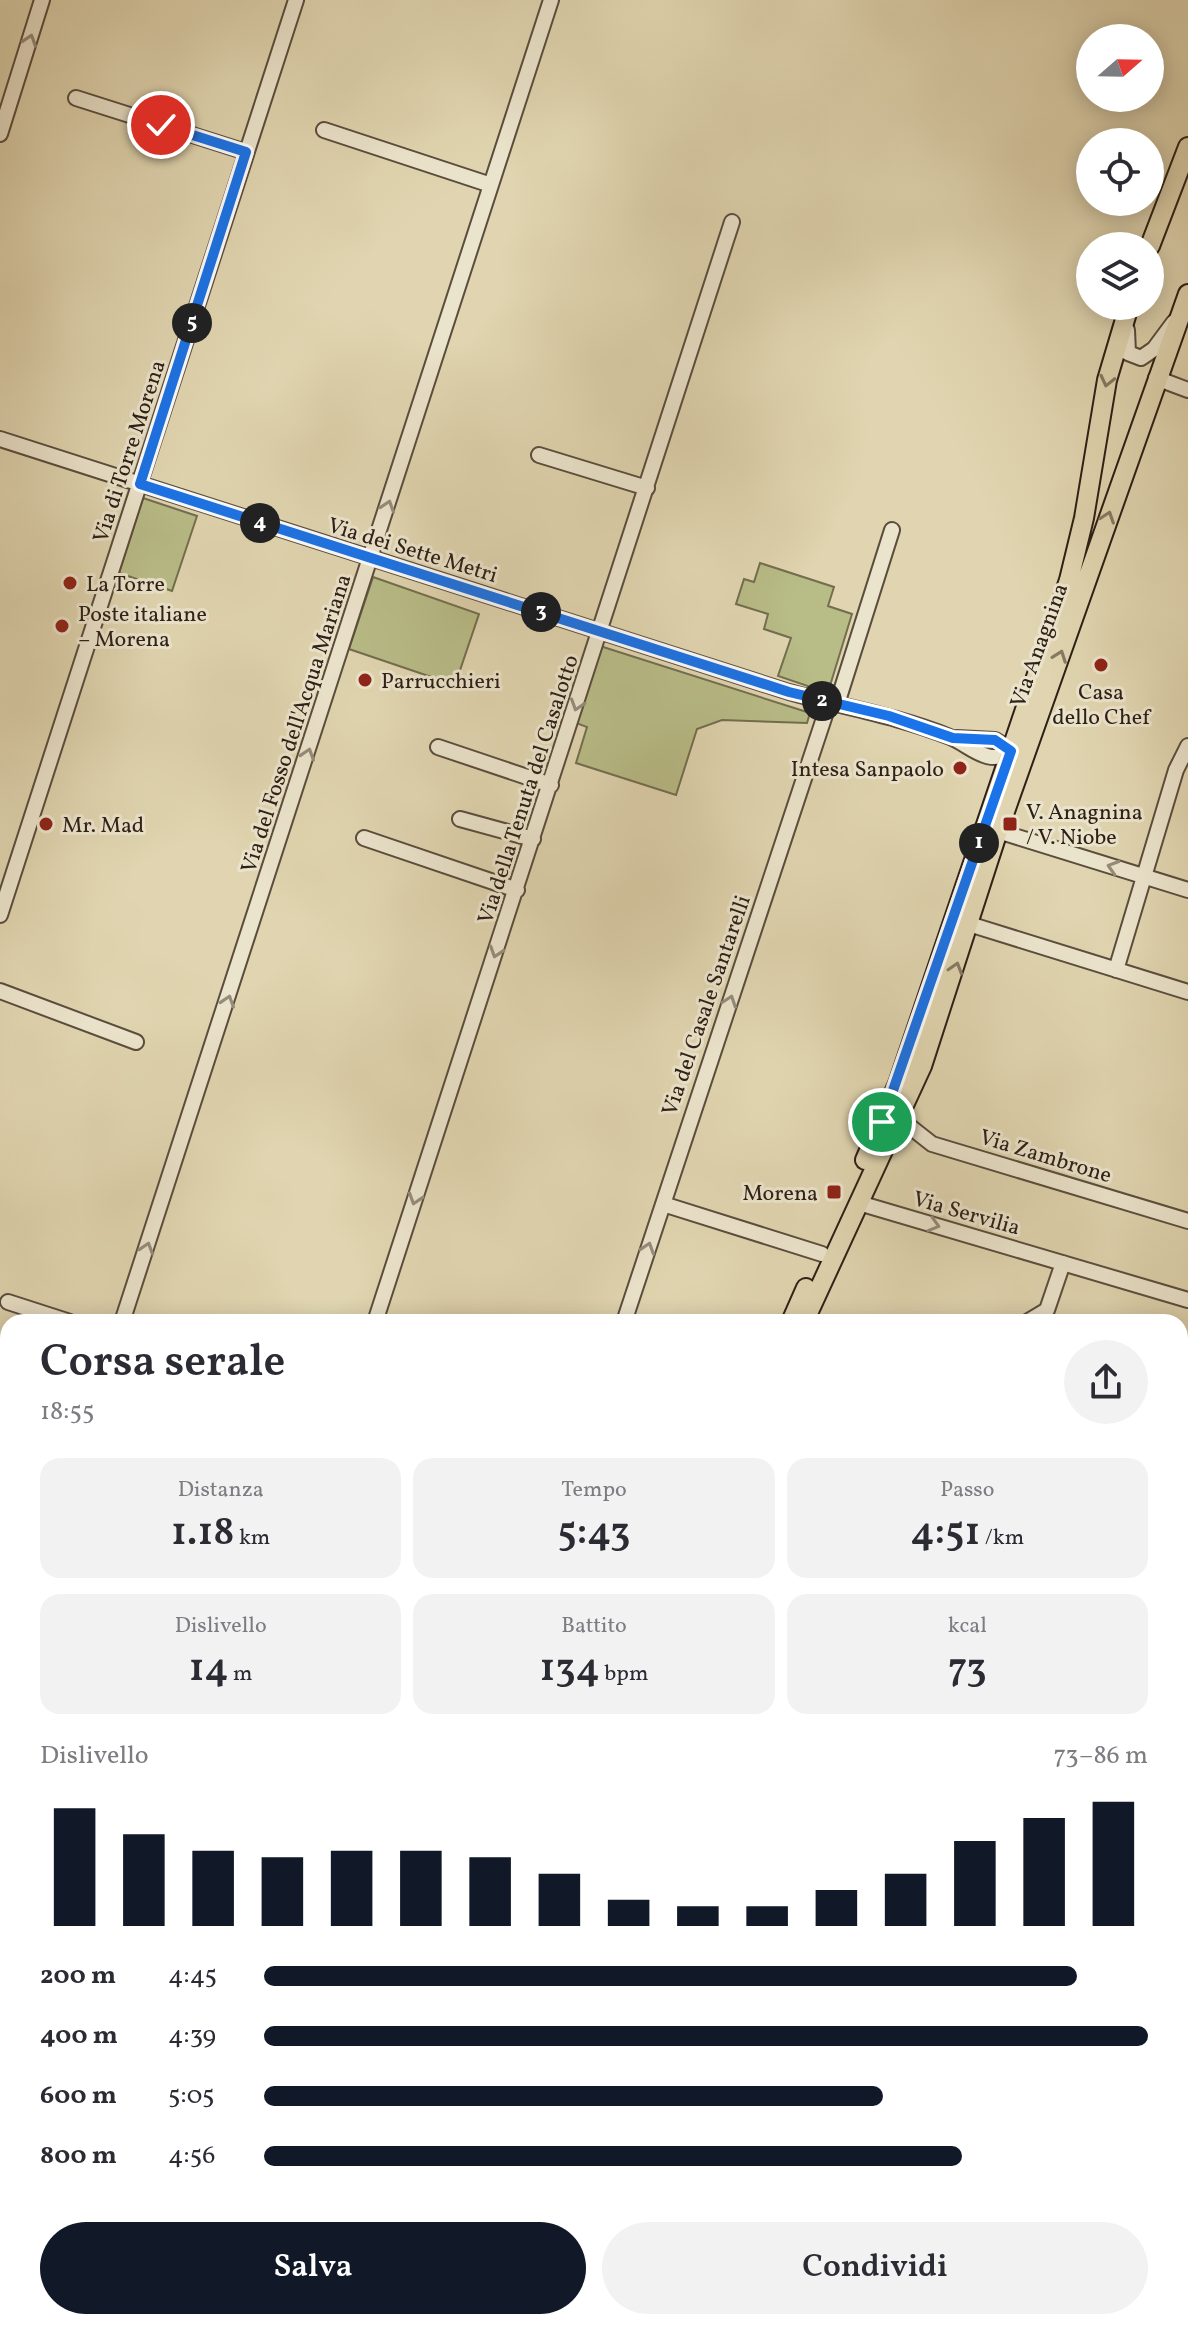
<!DOCTYPE html>
<html lang="it">
<head>
<meta charset="utf-8">
<style>
  body { margin:0; font-family:Vollkorn,serif; background:#f2f2f3; color:#2b2b33; height:100vh; display:flex; flex-direction:column; font-size:30px; white-space:nowrap }
  * { box-sizing:border-box; margin:0 }
  p { font-size:26px; color:#7c7c81 }
  .icon { flex:none; width:44px; height:44px; fill:none; stroke:currentColor; stroke-width:2; stroke-linecap:round; stroke-linejoin:round }
  .map { position:relative; flex:1; overflow:hidden }
  .panel { position:absolute; left:0px; top:1314px; width:1188px; height:1016px; display:flex; flex-direction:column; background:#fff; border-radius:24px 24px 0 0; box-shadow:0 4px 20px #0003 }
  .panel>* { flex:none }
  .needle { width:52px; rotate:70deg }
  .buttons { position:absolute; left:1076px; top:24px; display:grid; gap:16px }
  .buttons a { display:grid; place-items:center; width:88px; height:88px; border-radius:50%; background:#fff; box-shadow:0 4px 20px #0003; font-size:40px }
  .pin { position:absolute; display:grid; place-items:center; width:68px; height:68px; color:#fff; margin:-34px; border:4px solid #fff; border-radius:50%; box-shadow:0 2px 8px #0007 }
  .km { position:absolute; width:40px; height:40px; margin:-20px; border-radius:50%; background:#222; color:#fff; font-size:22px; line-height:40px; text-align:center }
  .round { display:grid; place-items:center; flex:none; width:84px; height:84px; border-radius:42px; background:#f2f2f3 }
  .summary { display:flex; align-items:center; justify-content:space-between; height:136px; padding:0 40px }
  h1 { font-size:44px; font-weight:600; line-height:60px }
  .stats { display:grid; grid-template-columns:repeat(3,1fr); gap:12px; height:136px; padding:8px 40px }
  .stats div { display:grid; align-content:center; border-radius:20px; background:#f2f2f3; text-align:center }
  .stats b { font-size:40px; font-weight:600 }
  .stats small { font-size:22px; font-weight:400 }
  .stats p { font-size:22px }
  .chart { height:224px; padding:16px 40px }
  .chart p { display:flex; justify-content:space-between }
  .chart svg { width:100%; height:144px; margin-top:8px; stroke:#111827; stroke-width:6 }
  .button { display:flex; gap:16px; margin-top:auto; padding:16px 40px }
  .button a { flex:1; height:92px; border-radius:48px; background:#111827; color:#fff; font-size:32px; font-weight:600; line-height:92px; text-align:center }
  .button a+a { background:#f2f2f3; color:#2b2b33 }
  ul { padding:0 40px; list-style:none; font-size:26px }
  li { display:grid; grid-template-columns:128px 96px 1fr; align-items:center; height:60px }
  li i { height:20px; border-radius:10px; background:#111827 }
  .map>svg:first-child { display:block }
</style>
</head>
<body>
<div class="map">
<svg width="1188" height="2330" viewBox="0 0 1188 2330">
  <rect width="100%" height="100%" fill="#e0d5b0"/>
  <filter id="stains"><feTurbulence type="fractalNoise" baseFrequency=".0025" numOctaves="4"/><feColorMatrix values="0 0 0 0 .2 0 0 0 0 .09 0 0 0 0 .02 0 0 0 .5 -.17"/></filter>
  <radialGradient id="worn" r=".72"><stop offset=".6" stop-color="#630" stop-opacity="0"/><stop offset="1" stop-color="#630" stop-opacity=".3"/></radialGradient>
  <path fill="#b8bc87" stroke="#726e4f" stroke-width="2" d="M143 498 197 516 172 591 119 573Z
    M760 563 834 587 828 606 852 614 829 689 825 692 778 676 791 638 764 629 768 614 736 604 744 579 754 582Z
    M373 577 479 614 455 685 349 649Z
    M600 646 810 713 807 723 722 720 697 729 676 795 576 763 587 727 576 723Z
    M8 2227V2322H264L257 2330H0V2235Z
    M882 2322H1122L1130 2330H887Z"/>
  <g fill="none" stroke-linecap="round" stroke-linejoin="round">
    <defs>
      <path id="minor" d="M76 98 246 152
        M324 130 491 185
        M0 134 42 0
        M1127 330 1128 353 1141 358 1154 349 1174 322
        M1156 378 1188 390
        M0 439 789 692C843 707 898 716 950 737 970 745 989 768 1011 751
        M539 455 647 488
        M837 704 892 530
        M957 738 995 740 1016 753
        M438 747 551 785
        M460 819 533 839
        M998 831 1188 890
        M364 838 517 890
        M0 915 296 0
        M969 924 1188 992
        M1116 970 1176 770 1188 746
        M0 991 136 1042
        M899 1118 932 1144 1188 1221
        M859 1203 1188 1300
        M663 1204 822 1254
        M8 1302 70 1322
        M122 1322 551 0
        M375 1322 732 222
        M624 1322 829 703
        M1027 1322 1047 1310 1063 1263
        M0 1618 8 1621
        M0 1720 8 1722
        M0 1902 8 1877
        M1180 2031 1188 2023
        M0 2159 8 2163
        M1180 2176 1188 2196
        M0 2235 8 2227
        M699 2322 726 2330
        M1117 2322 1127 2330
        M655 2330 656 2322
        M851 2330 859 2322"/>
      <path id="major" d="M1150 246 1188 147
        M865 1160 898 1084 1069 580 1084 518 1107 380 1129 306
        M791 1322 806 1288
        M804 1322 922 1066 998 831 1188 294
        M1180 1556 1188 1549
        M374 2330 378 2322"/>
    </defs>
    <use href="#minor" stroke="#5a4d3d" stroke-width="18"/>
    <use href="#major" stroke="#2d2017" stroke-width="22"/>
    <use href="#minor" stroke="#ebe4cc" stroke-width="14"/>
    <use href="#major" stroke="#e0d5b0" stroke-width="18"/>
  </g>
  <defs><path id="oneway-chevron" d="M-2-3.5L2.5 0L-2 3.5" fill="none" stroke-width="1.6" stroke-linecap="round" stroke-linejoin="round" transform="scale(2)"/></defs>
  <g stroke="#968c7b">
    <use href="#oneway-chevron" transform="translate(30 40) rotate(-72)"/>
    <use href="#oneway-chevron" transform="translate(388 506) rotate(-72)"/>
    <use href="#oneway-chevron" transform="translate(577 705) rotate(108)"/>
    <use href="#oneway-chevron" transform="translate(308 754) rotate(-72)"/>
    <use href="#oneway-chevron" transform="translate(1113 867) rotate(-163)"/>
    <use href="#oneway-chevron" transform="translate(496 952) rotate(108)"/>
    <use href="#oneway-chevron" transform="translate(228 1001) rotate(-72)"/>
    <use href="#oneway-chevron" transform="translate(730 1001) rotate(-71)"/>
    <use href="#oneway-chevron" transform="translate(415 1199) rotate(108)"/>
    <use href="#oneway-chevron" transform="translate(934 1225) rotate(16)"/>
    <use href="#oneway-chevron" transform="translate(147 1248) rotate(-72)"/>
    <use href="#oneway-chevron" transform="translate(648 1248) rotate(-72)"/>
  </g>
  <g stroke="#867a64">
    <use href="#oneway-chevron" transform="translate(1107 381) rotate(103)"/>
    <use href="#oneway-chevron" transform="translate(1108 517) rotate(-71)"/>
    <use href="#oneway-chevron" transform="translate(1060 656) rotate(-70)"/>
    <use href="#oneway-chevron" transform="translate(956 968) rotate(-73)"/>
  </g>
  <g fill="none" stroke-linecap="round" stroke-linejoin="round">
    <defs>
      <path id="route" d="M161 125 246 152 140 484 789 692 889 716 953 738 995 740 1011 751 882 1122"/>
    </defs>
    <use href="#route" stroke="#fff" stroke-width="16"/>
    <use href="#route" stroke="#1a73e8" stroke-width="10"/>
  </g>
  <g fill="#8f2418" stroke="#ebe4cc" stroke-width="3">
    <circle cx="70" cy="583" r="8"/>
    <circle cx="62" cy="626" r="8"/>
    <circle cx="1101" cy="665" r="8"/>
    <circle cx="365" cy="680" r="8"/>
    <circle cx="960" cy="768" r="8"/>
    <circle cx="46" cy="824" r="8"/>
    <rect x="1002" y="816" width="16" height="16" rx="4"/>
    <rect x="826" y="1184" width="16" height="16" rx="4"/>
  </g>
  <g text-anchor="middle" stroke-width="6" stroke-linejoin="round" paint-order="stroke">
    <g font-size="22" fill="#2d2017" stroke="#ebe4cc">
      <text transform="translate(128 451) rotate(-72)" y="8">Via di Torre Morena</text>
      <text transform="translate(413 549) rotate(17)" y="8">Via dei Sette Metri</text>
      <text transform="translate(1038 645) rotate(-70)" y="8">Via Anagnina</text>
      <text transform="translate(295 723) rotate(-72)" y="8">Via del Fosso dell'Acqua Mariana</text>
      <text transform="translate(527 789) rotate(-72)" y="8">Via della Tenuta del Casalotto</text>
      <text transform="translate(705 1005) rotate(-71)" y="8">Via del Casale Santarelli</text>
      <text transform="translate(1046 1155) rotate(17)" y="8">Via Zambrone</text>
      <text transform="translate(967 1212) rotate(16)" y="8">Via Servilia</text>
    </g>
    <g font-size="22" fill="#2d2017" stroke="#ebe4cc" text-anchor="start">
      <text x="86" y="591">La Torre</text>
      <text x="78" y="621">Poste italiane<tspan x="78" dy="25">– Morena</tspan></text>
      <text x="381" y="688">Parrucchieri</text>
      <text x="1101" y="699" text-anchor="middle">Casa<tspan x="1101" dy="25">dello Chef</tspan></text>
      <text x="944" y="776" text-anchor="end">Intesa Sanpaolo</text>
      <text x="1026" y="819">V. Anagnina<tspan x="1026" dy="25">/ V. Niobe</tspan></text>
      <text x="62" y="832">Mr. Mad</text>
      <text x="818" y="1200" text-anchor="end">Morena</text>
    </g>
  </g>
  <rect width="100%" height="100%" filter="url(#stains)"/>
  <rect width="100%" height="100%" fill="url(#worn)"/>
</svg>
<div class="buttons">
<a><svg class="needle" viewBox="-14 -14 28 28"><path d="M0-13l5 13h-10z" fill="#e53935"/><path d="M0 13l5-13h-10z" fill="#7c7c81"/></svg></a>
<a><svg class="icon" aria-label="locate" viewBox="0 0 24 24"><circle cx="12" cy="12" r="6"/><path d="M12 2v4M12 18v4M2 12h4M18 12h4"/></svg></a>
<a><svg class="icon" aria-label="layers" viewBox="0 0 24 24"><path d="M12 4l9 5-9 5-9-5zM3 14l9 5 9-5"/></svg></a>
</div>
<div class="pin" style="left:882px;top:1122px;background:#1e9e55"><svg class="icon" aria-label="arrive" viewBox="0 0 24 24"><path d="M6 21V4h12l-3 4 3 4H6"/></svg></div>
<div class="pin" style="left:161px;top:125px;background:#d93025"><svg class="icon" aria-label="check" viewBox="0 0 24 24"><path d="M5 12l5 5 9-10"/></svg></div>
<b class="km" style="left:979px;top:843px">1</b>
<b class="km" style="left:822px;top:701px">2</b>
<b class="km" style="left:541px;top:612px">3</b>
<b class="km" style="left:260px;top:523px">4</b>
<b class="km" style="left:192px;top:323px">5</b>
<section class="panel">
<div class="summary"><div><h1>Corsa serale</h1><p>18:55</p></div><a class="round"><svg class="icon" aria-label="share" viewBox="0 0 24 24"><path d="M12 15V3M7 8l5-5 5 5M5 13v7h14v-7"/></svg></a></div>
<div class="stats">
<div><p>Distanza</p><b>1.18<small> km</small></b></div>
<div><p>Tempo</p><b>5:43</b></div>
<div><p>Passo</p><b>4:51<small> /km</small></b></div>
</div>
<div class="stats">
<div><p>Dislivello</p><b>14<small> m</small></b></div>
<div><p>Battito</p><b>134<small> bpm</small></b></div>
<div><p>kcal</p><b>73</b></div>
</div>
<div class="chart"><p><span>Dislivello</span>73–86 m</p>
<svg viewBox="0 0 160 44" preserveAspectRatio="none"><path d="M5 44V8M15 44V16M25 44V21M35 44V23M45 44V21M55 44V21M65 44V23M75 44V28M85 44V36M95 44V38M105 44V38M115 44V33M125 44V28M135 44V18M145 44V11M155 44V6"/></svg>
</div>
<ul>
<li><b>200 m</b>4:45<i style="width:92%"></i></li>
<li><b>400 m</b>4:39<i style="width:100%"></i></li>
<li><b>600 m</b>5:05<i style="width:70%"></i></li>
<li><b>800 m</b>4:56<i style="width:79%"></i></li>
</ul>
<div class="button"><a>Salva</a><a>Condividi</a></div>
</section>
</div>
</body>
</html>
